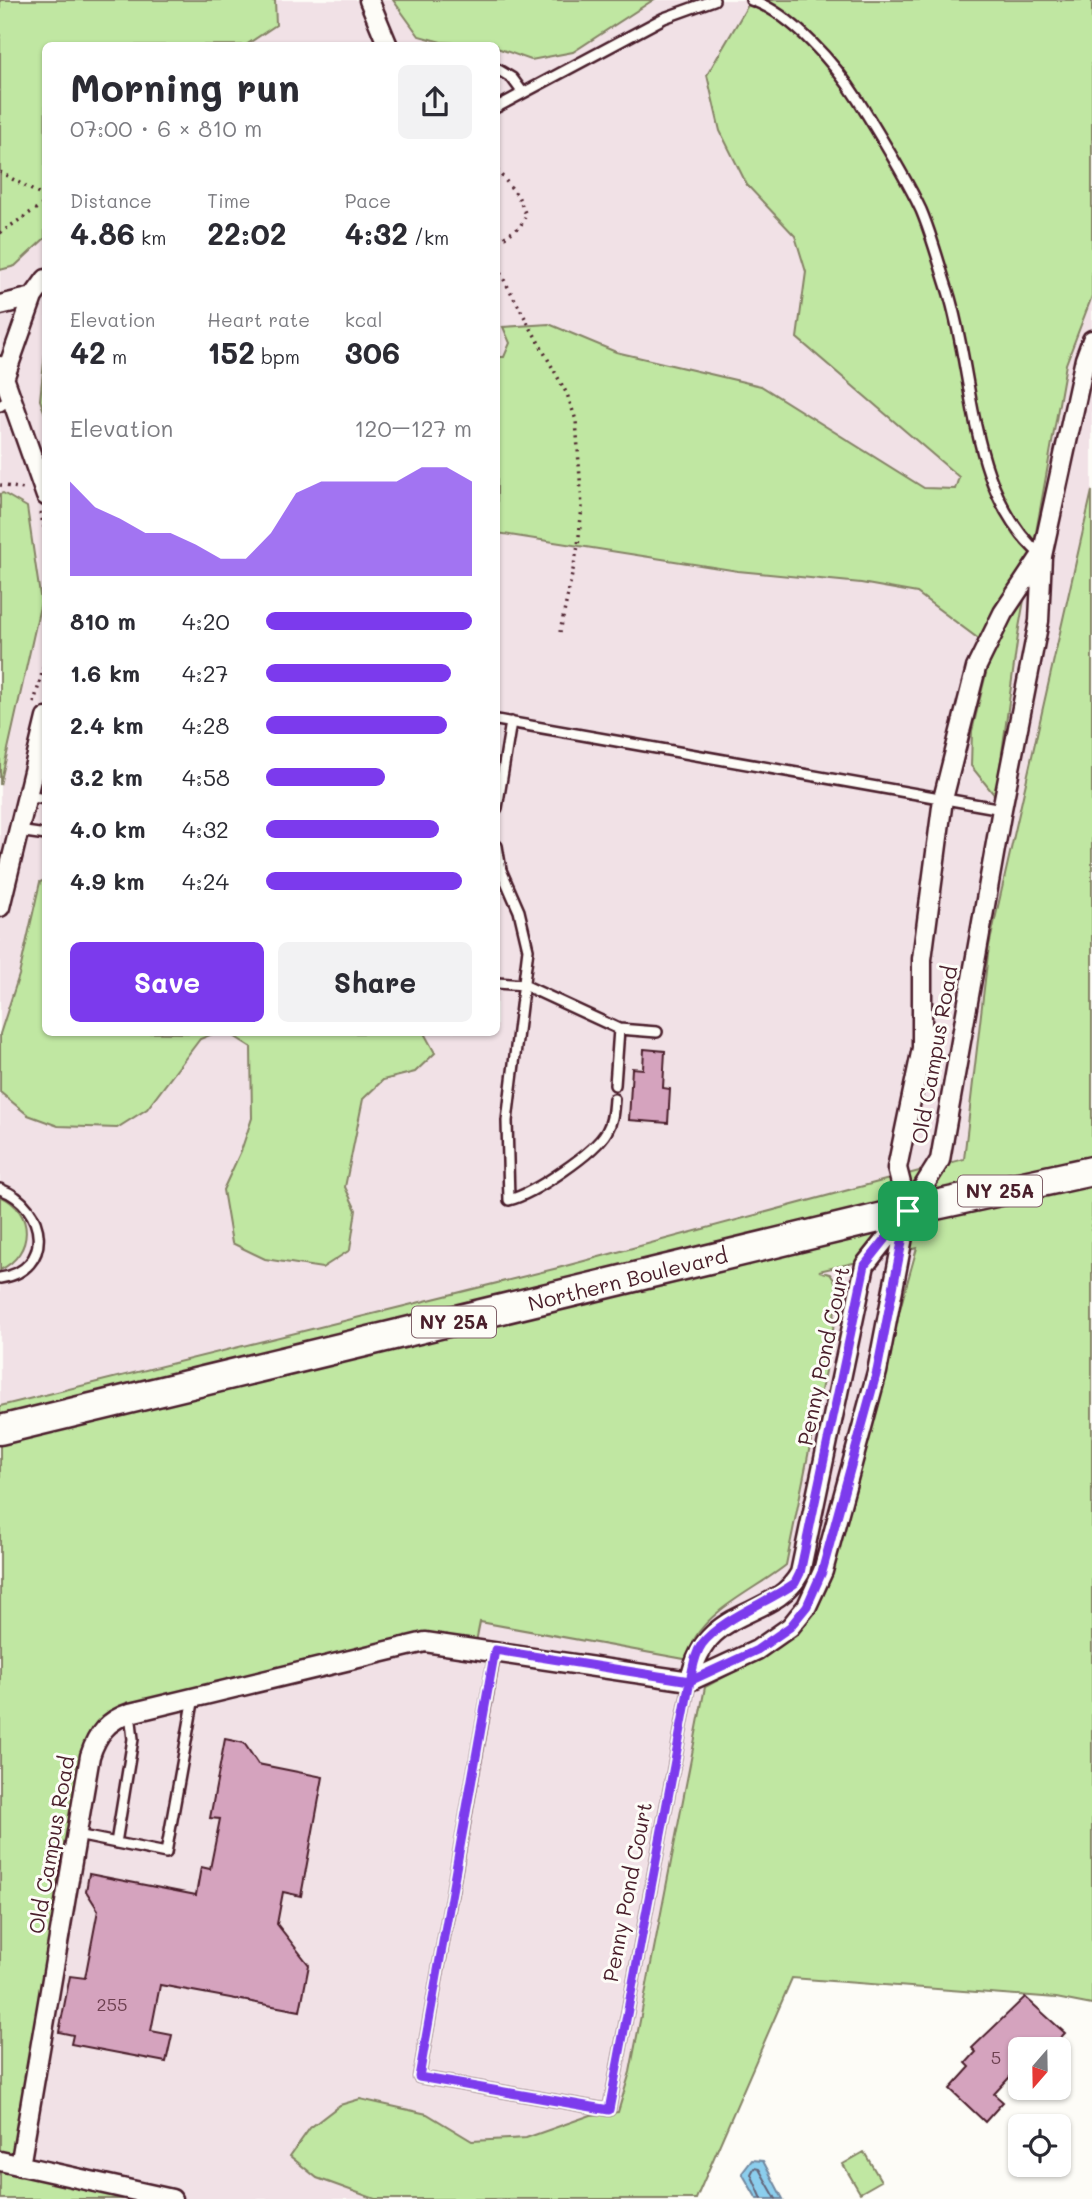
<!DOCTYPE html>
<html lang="en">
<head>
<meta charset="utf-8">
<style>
  body { margin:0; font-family:Mali,sans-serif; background:#f2f2f3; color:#2b2b33; height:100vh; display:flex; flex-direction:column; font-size:26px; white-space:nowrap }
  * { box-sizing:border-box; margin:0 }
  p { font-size:23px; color:#7c7c81 }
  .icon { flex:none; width:38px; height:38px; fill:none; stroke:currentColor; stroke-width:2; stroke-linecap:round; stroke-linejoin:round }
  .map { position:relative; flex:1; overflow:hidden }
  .side { position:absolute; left:42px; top:42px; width:458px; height:994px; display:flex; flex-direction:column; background:#fff; border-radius:10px; box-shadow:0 2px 5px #0004 }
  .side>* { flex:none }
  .needle { width:46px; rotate:200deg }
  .buttons { position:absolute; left:1008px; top:2037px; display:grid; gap:14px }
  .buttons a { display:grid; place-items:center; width:63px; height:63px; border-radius:10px; background:#fff; box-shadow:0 2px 5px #0004; font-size:35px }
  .pin { position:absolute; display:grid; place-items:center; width:60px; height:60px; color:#fff; margin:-30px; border-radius:14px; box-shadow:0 4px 10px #0006 }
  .round { display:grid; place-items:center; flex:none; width:74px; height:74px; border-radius:10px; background:#f2f2f3 }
  .summary { display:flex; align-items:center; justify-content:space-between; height:119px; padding:0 28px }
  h1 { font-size:38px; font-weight:700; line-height:52px }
  .stats { display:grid; grid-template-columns:repeat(3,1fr); gap:10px; height:119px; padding:7px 28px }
  .stats div { display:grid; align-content:center }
  .stats b { font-size:30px; font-weight:700 }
  .stats small { font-size:19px; font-weight:400 }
  .stats p { font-size:19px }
  .chart { height:196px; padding:14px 28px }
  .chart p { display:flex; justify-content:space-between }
  .chart svg { width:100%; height:126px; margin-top:7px; fill:#7c3aed; opacity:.7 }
  .primary-button { display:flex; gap:14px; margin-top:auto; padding:14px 28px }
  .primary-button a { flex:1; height:80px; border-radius:10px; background:#7c3aed; color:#fff; font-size:28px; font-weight:700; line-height:80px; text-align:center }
  .primary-button a+a { background:#f2f2f3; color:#2b2b33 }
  ul { padding:0 28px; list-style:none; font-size:23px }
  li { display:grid; grid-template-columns:112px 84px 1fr; align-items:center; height:52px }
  li i { height:18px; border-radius:9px; background:#7c3aed }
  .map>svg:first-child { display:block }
</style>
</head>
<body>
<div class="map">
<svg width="1092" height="2199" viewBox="0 0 1092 2199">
  <rect width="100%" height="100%" fill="#fdfcf7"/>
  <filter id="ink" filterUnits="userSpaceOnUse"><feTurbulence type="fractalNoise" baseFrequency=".0143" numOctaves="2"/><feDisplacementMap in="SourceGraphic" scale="14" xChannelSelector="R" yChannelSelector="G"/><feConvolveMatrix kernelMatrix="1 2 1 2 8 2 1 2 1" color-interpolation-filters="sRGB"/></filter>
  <g filter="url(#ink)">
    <path fill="#f1e1e6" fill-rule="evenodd" d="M0 0H1092V491L989 946 964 1159 558 1268 0 1406ZM46 46H497V1032H46Z
      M918 1247 910 1264 895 1335 827 1588 815 1612 762 1657 705 1687 630 2072 618 2112 591 2115 526 2138 471 2141 427 2114 360 2099 317 2178 375 2199H172L0 2161V1472Z"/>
    <path fill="#c0e7a2" stroke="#858366" stroke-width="2" d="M0 0H275L276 25 246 45 46 46 45 238 15 266 0 270Z
      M393 0H653L573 52 531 60 497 48V46L441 42 419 36Z
      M751 0H1092V296L1066 364 1019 628 996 797 971 766 972 731 992 649 917 593 861 583 738 571 497 533V357H504L510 343 503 327 549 324 616 352 761 386 924 488 955 489 959 477 797 338 806 272 795 236 747 185 720 131 707 75Z
      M45 353V414L40 400Z
      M1092 491V2005L1056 1998 792 1978 696 2199H375L317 2178 290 2156 310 2128 340 2105 360 2099 427 2114 472 2141 526 2138 591 2115 618 2112 630 2072 705 1687 762 1657 815 1612 827 1588C857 1475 885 1359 917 1248L819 1271 830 1274 837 1284 833 1331 786 1565C759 1587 713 1607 695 1638 692 1644 691 1653 690 1660L480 1622 476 1642 426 1636 116 1716 91 1744 16 2160 0 2157V1406L558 1268 964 1159 989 946Z
      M3 493 27 507 41 602 0 785V494Z
      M45 880 46 1032 215 1033 200 1039 147 1109 117 1128 58 1126 28 1115 0 1092V1034L19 975 40 882Z
      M229 1033H424L435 1053 415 1072 383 1080 363 1099 345 1187 356 1210 350 1250 322 1268 265 1259 232 1243 223 1190 241 1151 252 1118 251 1047Z
      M0 1196C35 1211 34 1254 0 1270Z
      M864 2152 881 2181 860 2193 843 2164Z
      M0 2162 172 2199H0Z"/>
    <path fill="#8cceed" stroke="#72889f" stroke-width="2" d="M752 2160 763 2161 783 2199H757L742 2173Z"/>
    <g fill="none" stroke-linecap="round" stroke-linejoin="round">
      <path stroke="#646579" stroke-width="2" d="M762 2199 751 2174 754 2168 759 2169 776 2199"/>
    </g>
    <path fill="#d5a3be" stroke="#4a1f2b" stroke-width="2" d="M644 1049 665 1051 663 1088 670 1089 668 1123 629 1120 632 1068 643 1069Z
      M225 1739 244 1743 258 1764 323 1777 301 1896 283 1892 277 1924 309 1965 300 2011 160 1985 151 2031 172 2035 166 2062 71 2044 73 2035 59 2032 70 1976 85 1978 98 1910 86 1891 89 1874 196 1895 201 1867 210 1869 220 1819 210 1818Z
      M1025 1997 1065 2033 1050 2049H1020V2066L994 2094 1003 2102 985 2122 950 2089 970 2067 966 2063 976 2052 972 2048Z"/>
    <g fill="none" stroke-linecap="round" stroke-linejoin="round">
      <defs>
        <path id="service" d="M751 0C791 13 836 65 858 100 880 136 903 172 921 210 932 236 939 264 948 291 975 377 968 493 1042 556
          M497 69 512 78 523 93
          M497 107 664 18 714 0
          M0 406 12 398
          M497 720 1002 809
          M26 796 46 799
          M497 808 511 722
          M18 831 46 835
          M497 846 501 870 519 911 528 949 507 1121 509 1200C533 1194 595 1153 607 1131 613 1121 613 1110 614 1099
          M497 983 524 985 619 1029 615 1085
          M619 1029 657 1032
          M0 1189C48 1206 54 1271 0 1278
          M495 1652 419 2077 609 2110 690 1681
          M77 1835 166 1853 194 1697
          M116 1843 133 1739 130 1713"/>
        <path id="minor" d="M369 0 388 46
          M0 305 33 297
          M0 366 46 496
          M5 376 33 297 46 279
          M0 907 46 718
          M908 1211 877 1372 823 1571 807 1606 790 1627 757 1650 690 1681C705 1603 773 1622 800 1573L865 1265Z
          M908 1211 940 1160 1002 809 1039 621 1042 556 1085 359 1092 340
          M908 1211 897 1168 922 1048V959L943 799 976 668 1003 613 1041 556
          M0 2161 172 2199
          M20 2166 90 1756C97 1734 108 1720 130 1713L425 1642 690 1681"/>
        <path id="primary" d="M0 1430 908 1211 1092 1171"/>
      </defs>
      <use href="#service" stroke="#4a1f2b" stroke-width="14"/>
      <use href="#minor" stroke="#4a1f2b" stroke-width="23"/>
      <use href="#primary" stroke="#4a1f2b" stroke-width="33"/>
      <path stroke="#4a1f2b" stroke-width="3.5" stroke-dasharray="2 5" stroke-linecap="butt" d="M497 170 518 196 526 215 520 227 497 242
        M0 172 46 198
        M0 233 46 202
        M497 267 567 394 576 420 582 507 578 546 560 632
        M0 485 24 489
        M40 512 46 534
        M34 703 46 658"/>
      <use href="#service" stroke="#fdfcf7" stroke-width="9"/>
      <use href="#minor" stroke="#fdfcf7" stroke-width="18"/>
      <use href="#primary" stroke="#fdfcf7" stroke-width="28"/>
    </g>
  </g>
  <g fill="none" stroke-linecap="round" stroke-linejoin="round" filter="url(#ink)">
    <defs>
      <path id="route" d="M908 1211 865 1265 800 1573 795 1583C769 1602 722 1618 702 1644 694 1655 693 1669 690 1681L495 1650 419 2077 609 2110 690 1681 757 1650 790 1627 807 1606 822 1572 877 1371 908 1211"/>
    </defs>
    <use href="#route" stroke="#fff" stroke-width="14"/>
    <use href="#route" stroke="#7c3aed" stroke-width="9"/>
  </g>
  <g text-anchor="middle" stroke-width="6" stroke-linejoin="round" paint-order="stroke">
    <g font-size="18" fill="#6d4050">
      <text x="112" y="2011">255</text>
      <text x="996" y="2064">5</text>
    </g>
    <g fill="#fdfcf7" stroke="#806168" stroke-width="2">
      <rect x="958" y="1175.5" width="84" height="31" rx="5"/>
      <rect x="412" y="1306.5" width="84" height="31" rx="5"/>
    </g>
    <g font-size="19" font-weight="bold" fill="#4a1f2b">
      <text x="1000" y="1198">NY 25A</text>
      <text x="454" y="1329">NY 25A</text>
    </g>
    <g font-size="21" fill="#4a1f2b" stroke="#fdfcf7">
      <text transform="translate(935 1055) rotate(-80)" y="7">Old Campus Road</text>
      <text transform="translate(628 1280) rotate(-14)" y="7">Northern Boulevard</text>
      <text transform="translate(824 1356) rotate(-78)" y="7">Penny Pond Court</text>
      <text transform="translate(52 1845) rotate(-80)" y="7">Old Campus Road</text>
      <text transform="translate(628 1892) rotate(-79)" y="7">Penny Pond Court</text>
    </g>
  </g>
</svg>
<div class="buttons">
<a><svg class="needle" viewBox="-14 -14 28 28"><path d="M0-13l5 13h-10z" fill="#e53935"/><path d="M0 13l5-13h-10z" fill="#7c7c81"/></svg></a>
<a><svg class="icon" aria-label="locate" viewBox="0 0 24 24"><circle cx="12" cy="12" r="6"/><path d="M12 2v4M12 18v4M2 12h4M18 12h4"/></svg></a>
</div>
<div class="pin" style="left:908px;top:1211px;background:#1e9e55"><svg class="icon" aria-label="arrive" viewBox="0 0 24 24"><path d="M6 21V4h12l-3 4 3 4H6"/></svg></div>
<section class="side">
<div class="summary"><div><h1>Morning run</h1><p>07:00 · 6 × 810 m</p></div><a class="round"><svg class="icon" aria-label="share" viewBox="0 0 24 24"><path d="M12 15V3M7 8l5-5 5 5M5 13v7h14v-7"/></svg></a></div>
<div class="stats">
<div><p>Distance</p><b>4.86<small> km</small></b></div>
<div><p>Time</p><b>22:02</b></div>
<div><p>Pace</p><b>4:32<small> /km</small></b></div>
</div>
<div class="stats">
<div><p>Elevation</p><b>42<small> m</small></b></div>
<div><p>Heart rate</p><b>152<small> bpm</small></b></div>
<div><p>kcal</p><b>306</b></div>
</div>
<div class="chart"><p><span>Elevation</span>120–127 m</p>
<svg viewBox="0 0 160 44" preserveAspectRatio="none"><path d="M0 44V11L10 20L20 24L30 29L40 29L50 33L60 38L70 38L80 29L90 15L100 11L110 11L120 11L130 11L140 6L150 6L160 11V44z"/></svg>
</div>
<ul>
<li><b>810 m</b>4:20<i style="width:100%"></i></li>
<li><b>1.6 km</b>4:27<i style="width:90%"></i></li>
<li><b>2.4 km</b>4:28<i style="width:88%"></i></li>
<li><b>3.2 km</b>4:58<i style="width:58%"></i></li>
<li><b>4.0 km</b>4:32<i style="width:84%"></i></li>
<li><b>4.9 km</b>4:24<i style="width:95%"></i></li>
</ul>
<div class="primary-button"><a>Save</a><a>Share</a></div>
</section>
</div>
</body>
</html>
